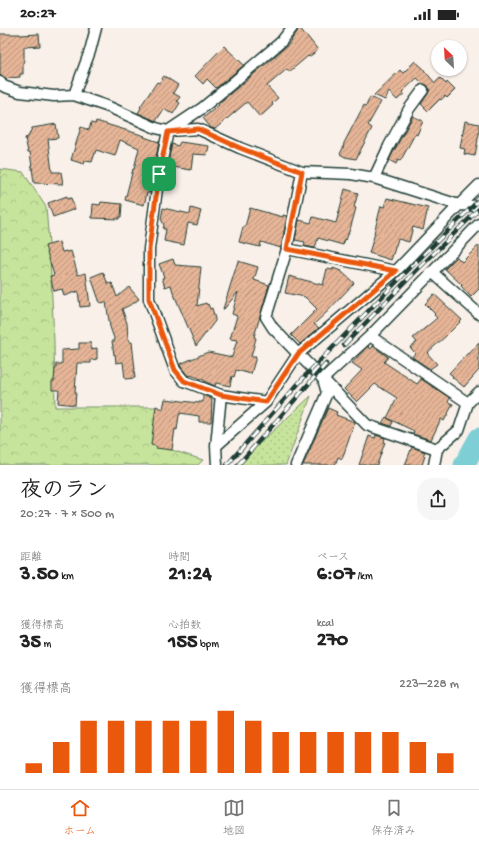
<!DOCTYPE html>
<html lang="ja">
<head>
<meta charset="utf-8">
<style>
  body { margin:0; font-family:"Gochi Hand","Klee One",sans-serif; background:#f6f6f6; color:#222; height:100vh; display:flex; flex-direction:column; font-size:15px; white-space:nowrap }
  * { box-sizing:border-box; margin:0 }
  p { font-size:13px; color:#767676 }
  .icon { flex:none; width:22px; height:22px; fill:none; stroke:currentColor; stroke-width:2; stroke-linecap:round; stroke-linejoin:round }
  .map { position:relative; height:437px; overflow:hidden }
  .drawer { display:flex; flex-direction:column; background:#fff; flex:1 }
  .drawer>* { flex:none }
  .needle { width:26px; rotate:335deg }
  .controls { position:absolute; left:431px; top:12px; display:grid; gap:8px }
  .controls a { display:grid; place-items:center; width:36px; height:36px; border-radius:50%; background:#fff; box-shadow:0 1px 3px #0004; font-size:20px }
  .pin { position:absolute; display:grid; place-items:center; width:34px; height:34px; color:#fff; margin:-17px; border-radius:8px; box-shadow:0 2px 6px #0006 }
  .round { display:grid; place-items:center; flex:none; width:42px; height:42px; border-radius:16px; background:#f6f6f6 }
  .summary { display:flex; align-items:center; justify-content:space-between; height:68px; padding:0 20px }
  h1 { font-size:22px; font-weight:800; line-height:30px }
  .figures { display:grid; grid-template-columns:repeat(3,1fr); gap:6px; height:68px; padding:4px 20px }
  .figures div { display:grid; align-content:center }
  .figures b { font-size:20px; font-weight:800 }
  .figures small { font-size:11px; font-weight:400 }
  .figures p { font-size:11px }
  .chart { height:112px; padding:8px 20px }
  .chart p { display:flex; justify-content:space-between }
  .chart svg { width:100%; height:72px; margin-top:4px; stroke:#ea580c; stroke-width:6 }
  .status { display:flex; justify-content:space-between; align-items:center; height:28px; padding:0 20px; background:#fff; direction:ltr }
  .status svg { height:11px; fill:currentColor }
  .dock { display:flex; justify-content:space-around; align-items:center; height:56px; border-top:1px solid #e0e0e0; background:#fff; font-size:11px; color:#767676 }
  .dock a { display:grid; justify-items:center; gap:2px }
  .dock .selected { color:#ea580c }
  .map>svg:first-child { display:block }
</style>
</head>
<body>
<div class="status"><b>20:27</b><svg viewBox="0 0 49 12"><path d="M0 12V9h3v3zM5 12V6h3v6zM10 12V3h3v9zM15 12V0h3v12zM26 1h20v11H26zM47 4h2v5h-2z"/></svg></div>
<div class="map">
<svg width="479" height="437" viewBox="0 0 479 437">
  <defs>
    <pattern id="forest-crowns" width="20" height="18" patternUnits="userSpaceOnUse"><rect width="20" height="18" fill="#c7e49c"/><path d="M2 6a3 3 0 1 1 6 0M12 15a3 3 0 1 1 6 0" fill="none" stroke="#aac487"/></pattern>
    <pattern id="park-dots" width="8" height="8" patternUnits="userSpaceOnUse"><rect width="8" height="8" fill="#c7e49c"/><path d="M2 2h.1M6 6h.1" fill="none" stroke="#aac487" stroke-width="1.8" stroke-linecap="round"/></pattern>
    <pattern id="building-hatch" width="6" height="6" patternUnits="userSpaceOnUse"><rect width="6" height="6" fill="#e6b597"/><path d="M-1 1l2-2M0 6l6-6M5 7l2-2" fill="none" stroke="#ba947c"/></pattern>
  </defs>
  <rect width="100%" height="100%" fill="#faf0ea"/>
  <filter id="ink" filterUnits="userSpaceOnUse"><feTurbulence type="fractalNoise" baseFrequency=".025" numOctaves="2"/><feDisplacementMap in="SourceGraphic" scale="8" xChannelSelector="R" yChannelSelector="G"/><feConvolveMatrix kernelMatrix="1 2 1 2 8 2 1 2 1" color-interpolation-filters="sRGB"/></filter>
  <g filter="url(#ink)">
    <path fill="url(#forest-crowns)" stroke="#739068" d="M0 141 23 144 46 179 50 228 54 313 55 379H156L153 416 203 432 198 437H0Z"/>
    <path fill="url(#park-dots)" stroke="#739068" d="M311 368 286 437H236Z"/>
    <g fill="none" stroke-linecap="round" stroke-linejoin="round">
      <path stroke="#7ecfd5" stroke-width="21" d="M464 437 479 410"/>
    </g>
    <path fill="url(#building-hatch)" stroke="#1f3d34" d="M298 0H300L306 8H307L318 22 309 29 308 28 289 44 287 41 267 58 278 70 272 75 273 77 260 89 247 74 215 101 211 100 203 90 219 77 218 76 273 30 292 13 291 12 297 4Z
      M0 6H20V7L39 6 40 18 24 19V34H23V46H20V49L8 50 6 52 3 48H0Z
      M224 18 244 37 216 60 207 51 203 56 195 48Z
      M415 33 424 41V42L435 55 440 50 446 56 447 54 455 62 447 70 445 68 441 72 440 71 428 83 421 76 428 66 430 61 429 60 427 57 423 56 417 50 402 64 404 66 397 72 389 64 385 72 374 67 398 44 400 42 403 45Z
      M164 48 178 57 173 65 180 69 177 73 180 75 173 86 170 84V85L164 81 156 93 138 85 141 80 140 79 157 54 159 55Z
      M370 69 381 74 368 97 372 100 356 131 345 129 340 126 343 120 344 115 364 77 366 78Z
      M413 88 423 93 417 107 415 106 401 132 400 133 398 132 396 136 389 132Z
      M96 93 145 108 144 109 159 114 153 145 150 165H147L144 177 125 172 133 141H134L139 120 120 112 115 128 96 122 92 134 85 133 84 136 71 132 81 99 89 102 91 95 95 96Z
      M465 93 479 96V105L475 128 464 126 465 121 460 120Z
      M56 96 58 110 48 111 52 144H61L63 156 34 155 30 124H28L25 110 28 109 32 100Z
      M180 114 209 118 207 127 193 126 191 142 173 139 172 143H166L172 116 178 118Z
      M345 161 358 165 354 179 356 180 351 198 346 212 345 211 343 217 318 210 315 220 304 218 305 214 295 212 299 192 311 195 313 189 336 195Z
      M67 168V171L71 170 75 181 53 189 48 175Z
      M387 170 428 180 423 202 413 199 409 214 398 211 391 232 369 225 375 205H374L381 178 384 179Z
      M101 174 122 176 121 189H119V191L92 190 93 176 100 177Z
      M163 180 190 186 191 180 201 183 197 197 188 195 184 217 164 213 166 201H163L164 197 161 191Z
      M250 180 283 189V187L287 188 281 220 261 214 260 219 239 214 243 199H245Z
      M59 214 62 224 66 223V224L71 223 78 247 86 245 90 278 80 279 78 263 64 268 62 261 54 263 50 248 54 247 45 218Z
      M479 217V261L471 269 461 258 462 257 445 241 457 229 462 234Z
      M173 231 175 237 201 239 197 278 206 275 207 277 208 276 210 281 212 280 215 291V293L196 318 173 264 171 257 165 259 162 250 164 249 159 236Z
      M238 233 258 239 254 252 269 257 254 309 256 310 251 329H256L251 346 236 342 234 349 232 348 230 358 216 355 215 358 204 353V352L190 347 188 348 181 339 180 336 208 324 232 329 237 312 230 311 237 288 232 286 238 264 224 281H223Z
      M333 240 341 243 354 255 327 284 314 296 319 300 300 316 291 307 317 281 305 269 285 265 289 248 323 257 327 241 333 242Z
      M103 244 108 256 112 255 117 269 129 259 139 271 134 275 122 281 127 295 128 311H129L130 314H132L135 342H134L135 350 125 351 123 334 116 335 115 326 114 327 112 313H115L110 299 106 274 100 275 91 249Z
      M434 266 462 292 446 308 427 325 437 336 430 341 412 329 415 325 410 319 417 314 413 310 437 290 434 287 435 286 425 276Z
      M79 315H91V321L97 320V331L91 332V335H77L75 364H76L75 377 58 375 59 362H52V353H54L55 341H56V336H62V322L79 321Z
      M479 315V342L464 359 452 349 453 348 449 345 466 327 468 325 469 326Z
      M368 318 371 321 373 318 377 321 388 329 384 334 417 356 421 351 450 370 448 374 453 376 444 393 441 391 431 412 413 406 414 403 387 390 397 370 375 356 357 374 344 361 362 342 352 335Z
      M203 367 212 371 211 394H199V388L180 385V387H179L177 402 175 401 172 422 156 420V418L151 417 156 378 163 381 165 371 199 375V374H203Z
      M328 380 337 384 336 387 355 394 342 431 338 429 335 437H303Z
      M386 389 393 394 391 398 382 395Z
      M376 407 385 410 384 413 385 414 377 437H359L369 408 375 410Z
      M412 419 425 424 423 427 425 428 422 437H405Z"/>
    <g fill="none" stroke-linecap="round" stroke-linejoin="round">
      <defs>
        <path id="minor" d="M0 54 3 58 20 64 54 68 74 67 109 79 156 100 168 103 198 101 240 120 302 144 351 146 374 150 459 177 479 178
          M74 67 90 23 96 0
          M302 144 287 221 266 289 273 300 298 326 323 351 367 397 437 421
          M374 150 389 118 409 81 423 62
          M287 221 396 243
          M432 244 479 286
          M370 308 468 375
          M266 374 221 367 184 353 175 342 149 271V221L159 146 168 103 201 81 229 58 281 14 292 0
          M216 418 266 374 298 326 396 243 459 177 479 157
          M217 437 216 418 221 367
          M296 437 327 365 323 351 370 308 479 196
          M434 437 437 421 459 402 468 375 479 364"/>
      </defs>
      <use href="#minor" stroke="#1f3d34" stroke-width="13"/>
      <use href="#minor" stroke="#fff" stroke-width="10"/>
      <defs>
        <path id="rail" d="M344 317 417 242 479 181
          M227 437 306 347 412 238 479 172
          M238 437 326 336"/>
      </defs>
      <use href="#rail" stroke="#1f3d34" stroke-width="4.5"/>
      <use href="#rail" stroke="#fff" stroke-width="3" stroke-dasharray="9" stroke-linecap="butt"/>
    </g>
  </g>
  <g fill="none" stroke-linecap="round" stroke-linejoin="round" filter="url(#ink)">
    <defs>
      <path id="route" d="M198 101 240 120 302 144 287 221 396 243 298 326 266 374 221 367 184 353 175 342 149 271V221L159 146 168 104Z"/>
    </defs>
    <use href="#route" stroke="#fff" stroke-width="8"/>
    <use href="#route" stroke="#ea580c" stroke-width="5"/>
  </g>
</svg>
<div class="controls">
<a><svg class="needle" viewBox="-14 -14 28 28"><path d="M0-13l5 13h-10z" fill="#e53935"/><path d="M0 13l5-13h-10z" fill="#767676"/></svg></a>
</div>
<div class="pin" style="left:159px;top:146px;background:#1e9e55"><svg class="icon" aria-label="arrive" viewBox="0 0 24 24"><path d="M6 21V4h12l-3 4 3 4H6"/></svg></div>
</div>
<section class="drawer">
<div class="summary"><div><h1>夜のラン</h1><p>20:27 · 7 × 500 m</p></div><a class="round"><svg class="icon" aria-label="share" viewBox="0 0 24 24"><path d="M12 15V3M7 8l5-5 5 5M5 13v7h14v-7"/></svg></a></div>
<div class="figures">
<div><p>距離</p><b>3.50<small> km</small></b></div>
<div><p>時間</p><b>21:24</b></div>
<div><p>ペース</p><b>6:07<small> /km</small></b></div>
</div>
<div class="figures">
<div><p>獲得標高</p><b>35<small> m</small></b></div>
<div><p>心拍数</p><b>155<small> bpm</small></b></div>
<div><p>kcal</p><b>270</b></div>
</div>
<div class="chart"><p><span>獲得標高</span>223–228 m</p>
<svg viewBox="0 0 160 44" preserveAspectRatio="none"><path d="M5 44V38M15 44V25M25 44V12M35 44V12M45 44V12M55 44V12M65 44V12M75 44V6M85 44V12M95 44V19M105 44V19M115 44V19M125 44V19M135 44V19M145 44V25M155 44V32"/></svg>
</div>
</section>
<nav class="dock">
<a class="selected"><svg class="icon" aria-label="home" viewBox="0 0 24 24"><path d="M3 11l9-7 9 7M6 9v11h12V9"/></svg>ホーム</a>
<a><svg class="icon" aria-label="map" viewBox="0 0 24 24"><path d="M3 6l6-2 6 2 6-2v14l-6 2-6-2-6 2zM9 4v14M15 6v14"/></svg>地図</a>
<a><svg class="icon" aria-label="saved" viewBox="0 0 24 24"><path d="M7 4h10v16l-5-4-5 4z"/></svg>保存済み</a>
</nav>
</body>
</html>
